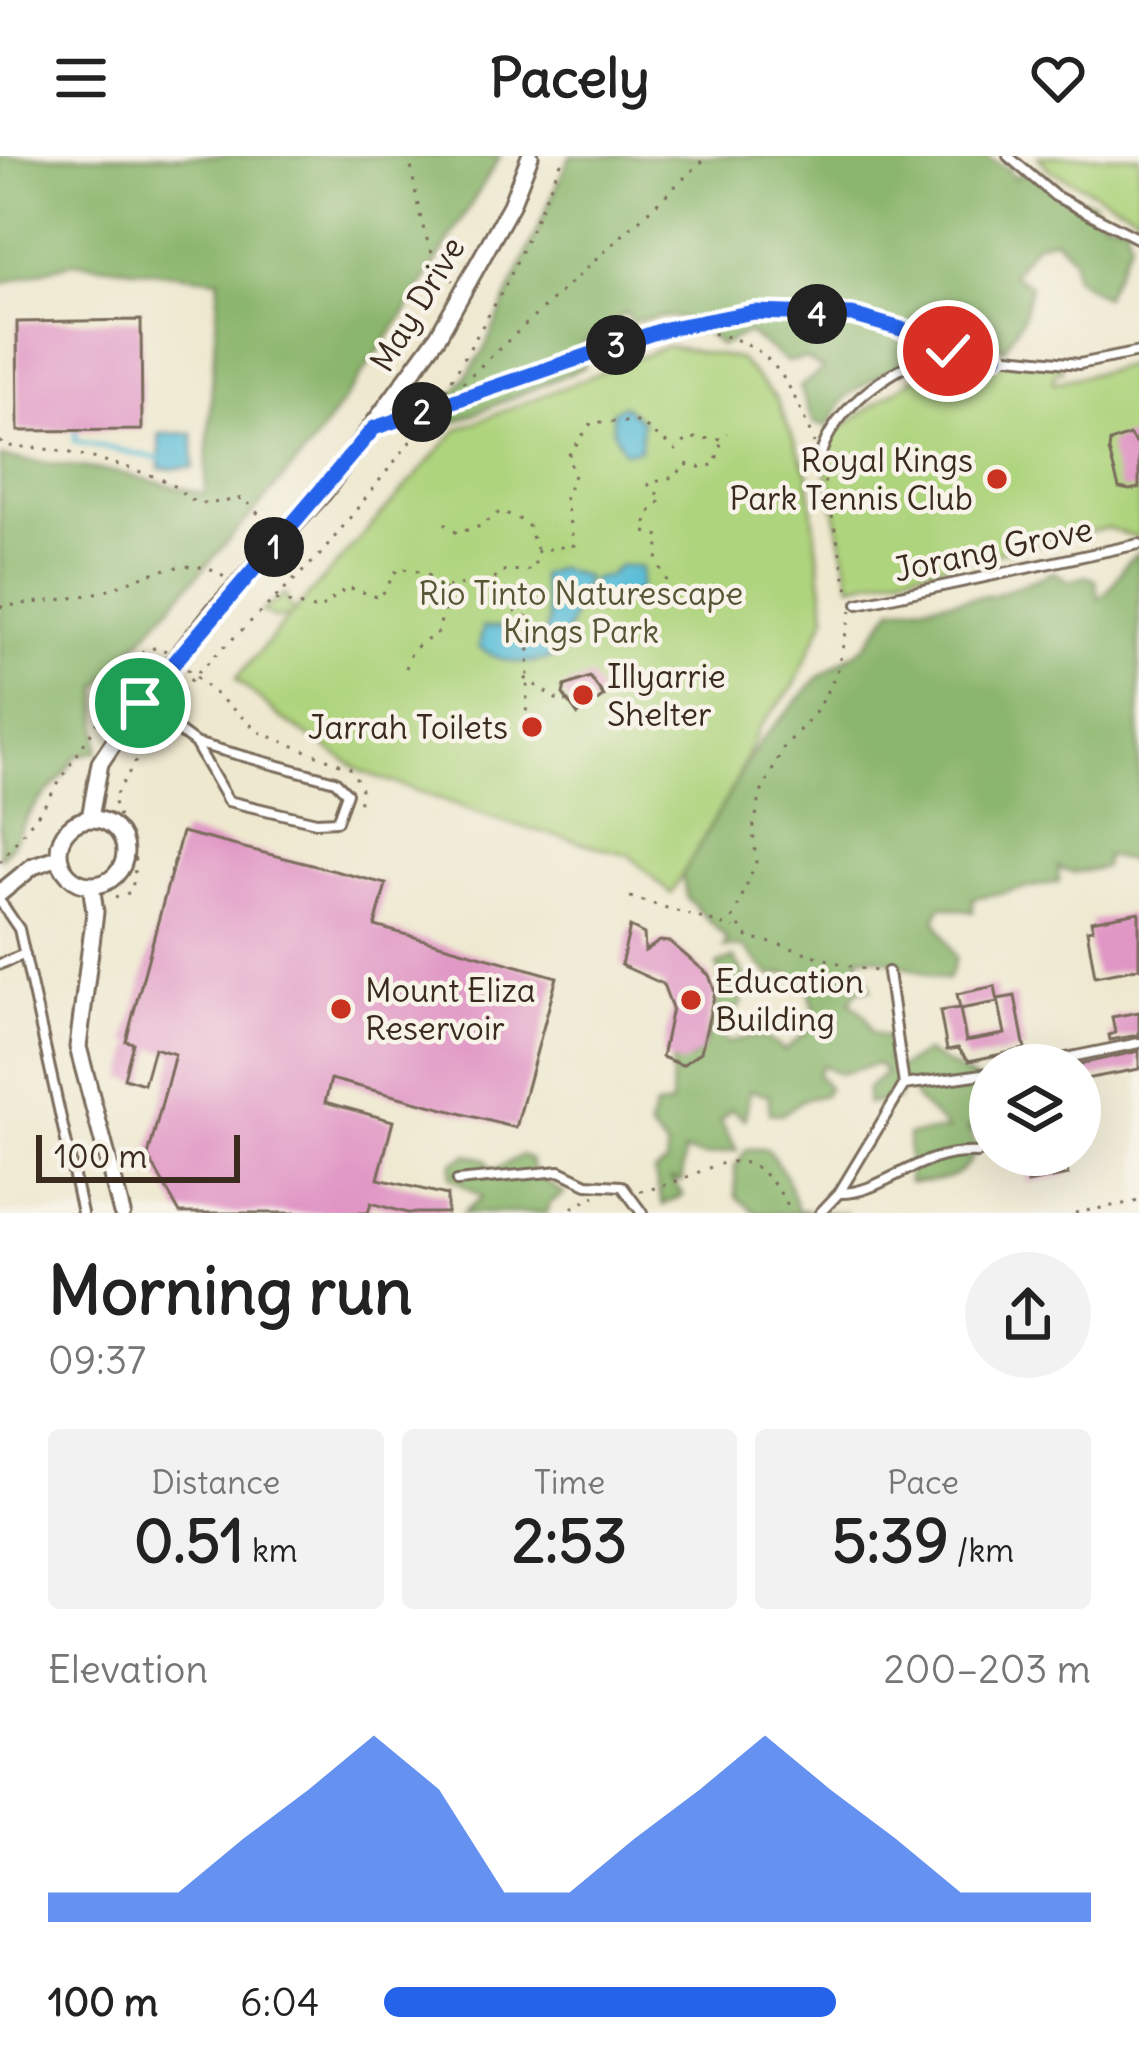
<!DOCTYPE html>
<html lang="en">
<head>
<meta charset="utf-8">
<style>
  body { margin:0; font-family:Delius,sans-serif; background:#f2f2f2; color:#222; height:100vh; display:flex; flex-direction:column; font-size:45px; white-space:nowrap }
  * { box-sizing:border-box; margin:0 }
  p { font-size:39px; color:#767676 }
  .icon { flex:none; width:66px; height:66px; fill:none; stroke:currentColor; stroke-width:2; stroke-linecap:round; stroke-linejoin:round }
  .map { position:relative; height:1057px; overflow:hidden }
  .details { display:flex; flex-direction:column; background:#fff; flex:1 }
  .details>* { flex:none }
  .buttons { position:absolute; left:969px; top:888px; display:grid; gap:24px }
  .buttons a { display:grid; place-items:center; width:132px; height:132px; border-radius:50%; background:#fff; box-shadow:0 12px 48px #0002; font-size:60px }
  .scale { position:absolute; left:36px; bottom:30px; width:204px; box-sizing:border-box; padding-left:12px; border:6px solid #3b2a1e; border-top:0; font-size:33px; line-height:42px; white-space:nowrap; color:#3b2a1e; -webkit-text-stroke:9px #f7f3e8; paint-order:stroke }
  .pin { position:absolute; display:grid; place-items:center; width:102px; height:102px; color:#fff; margin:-51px; border:6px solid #fff; border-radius:50%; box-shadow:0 3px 12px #0007 }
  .km { position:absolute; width:60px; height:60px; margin:-30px; border-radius:50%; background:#222; color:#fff; font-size:33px; line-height:60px; text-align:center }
  .round { display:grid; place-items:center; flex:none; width:126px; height:126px; border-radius:63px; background:#f2f2f2 }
  .overview { display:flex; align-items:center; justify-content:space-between; height:204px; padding:0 48px }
  h1 { font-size:66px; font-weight:800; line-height:90px }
  .stats { display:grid; grid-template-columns:repeat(3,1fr); gap:18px; height:204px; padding:12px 48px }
  .stats div { display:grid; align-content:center; border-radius:12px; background:#f2f2f2; text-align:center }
  .stats b { font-size:60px; font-weight:800 }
  .stats small { font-size:33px; font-weight:400 }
  .stats p { font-size:33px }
  .chart { height:336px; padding:24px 48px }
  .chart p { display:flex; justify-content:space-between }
  .chart svg { width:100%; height:216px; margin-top:12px; fill:#2563eb; opacity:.7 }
  ul { padding:0 48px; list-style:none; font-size:39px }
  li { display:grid; grid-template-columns:192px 144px 1fr; align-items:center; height:90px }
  li i { height:30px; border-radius:15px; background:#2563eb }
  header { display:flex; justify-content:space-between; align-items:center; height:156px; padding:0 48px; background:#fff; font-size:54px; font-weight:800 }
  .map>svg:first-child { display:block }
</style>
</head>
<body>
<header><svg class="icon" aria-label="menu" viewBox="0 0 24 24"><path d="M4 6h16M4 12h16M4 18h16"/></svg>Pacely<svg class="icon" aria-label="heart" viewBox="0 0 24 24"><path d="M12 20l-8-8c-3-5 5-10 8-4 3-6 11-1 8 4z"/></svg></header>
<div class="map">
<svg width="1139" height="1057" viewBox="0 0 1139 1057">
  <rect width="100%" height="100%" fill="#f7f3e8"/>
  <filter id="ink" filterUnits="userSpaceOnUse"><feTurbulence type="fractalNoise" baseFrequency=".00833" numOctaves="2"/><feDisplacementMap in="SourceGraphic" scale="24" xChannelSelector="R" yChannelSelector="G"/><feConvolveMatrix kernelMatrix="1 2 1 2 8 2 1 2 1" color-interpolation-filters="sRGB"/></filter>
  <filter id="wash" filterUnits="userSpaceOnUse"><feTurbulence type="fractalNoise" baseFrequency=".004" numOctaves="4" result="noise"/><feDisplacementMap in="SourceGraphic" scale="48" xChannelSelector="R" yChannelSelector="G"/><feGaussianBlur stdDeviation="2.7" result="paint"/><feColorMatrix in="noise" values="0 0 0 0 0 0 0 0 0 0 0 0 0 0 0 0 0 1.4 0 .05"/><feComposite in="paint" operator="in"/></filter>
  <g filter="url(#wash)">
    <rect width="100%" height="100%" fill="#eee8cf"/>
    <path fill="#afd47e" stroke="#757f4e" stroke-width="3" d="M1038 0H1139V59L1049 13Z
      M667 190 739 203 776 242 808 318 826 459 794 530 759 572 731 636 671 738 629 699 508 667 363 616 281 562 236 523 290 460 274 462 262 455 285 438 293 457 458 273Z
      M948 199 1059 209 1063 214 1054 218 1053 227 1139 207V382L1107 372 851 429 823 298 830 279Z"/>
    <path fill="#8bb66d" stroke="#637046" stroke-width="3" d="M0 0H500L408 153 310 292 99 531 98 595 76 600C64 623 47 634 32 654 19 671 17 687 0 702V301L116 316 205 338 219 123 74 106 0 128Z
      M570 0H984L1010 14 1014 22 1032 11 1077 42 1094 46 1103 64 1125 66 1130 86 1104 141 1074 121 1073 102 1054 82 1035 88 1012 118 1030 129 1023 161 1004 193 994 186 963 194 931 188 846 240 828 270 814 267 800 231 823 213 805 203 787 206 748 177 720 190C686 158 677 156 631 166L626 157 581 188 584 211 427 278 484 194Z
      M1139 396V707L1106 700 1104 711C1088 715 1073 721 1058 711L1059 726 973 742V756L942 750 935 762 956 802 948 824C919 820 885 796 858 801L872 833 858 834 850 846 865 859 872 876 889 882 893 892 886 904 899 912 925 896 983 928 980 947 990 957V984L967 972 976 991C966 1024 939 1026 909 1026L908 979 948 974 915 942 912 929 902 930 898 943 867 948V933L886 917 877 908 839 918 822 909 817 918 828 932 824 939 802 944 783 958 769 957V939L750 934 745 963 731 953 720 965 737 994 704 1000 684 996 682 1025 671 1023 683 1039 663 1049 654 1016 666 1008 667 993 649 972 655 951 671 949 672 906C683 905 693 905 700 895 712 878 725 828 717 808L734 802 745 820 742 847 718 877 728 887C752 878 764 876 784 895L818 866 808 831 787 817 771 820 744 792 724 791 727 783 687 742 682 719 758 588 817 523 866 489 893 452 995 439 1054 416 1070 425 1086 420 1096 424 1099 443C1119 429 1118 409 1139 396Z
      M747 993H767L785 1018 798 1054 848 1057H757L736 1041 735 1011Z
      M468 998 485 1003 493 1015 522 999 531 1004 534 1017 564 1038 550 1047 547 1057H463L482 1041 450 1021 452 1007Z"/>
    <path fill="#5abed8" stroke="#4a747b" stroke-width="3" d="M623 249 642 265 640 293 625 296 613 274V255Z
      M193 277 194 312 160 313 159 278Z
      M619 409 641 412 640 433C621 444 604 446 584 439L593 423 608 420Z
      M558 412 586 421 559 499C531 511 502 509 479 491L483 471H508L520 483 543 486 548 464 540 419Z"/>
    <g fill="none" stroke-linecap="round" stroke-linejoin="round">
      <path stroke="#5abed8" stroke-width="4.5" d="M76 274 75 285 160 303"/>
    </g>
    <g id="blocks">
      <path fill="#e096c5" d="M141 164 142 274 18 275 17 166Z
        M1129 279 1139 291V332L1130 334 1119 332 1109 295 1110 286Z
        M590 521 604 540 578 559 563 538 565 530Z
        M182 676 386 728 375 770 557 821 516 972 331 923 325 946 393 965 378 1023 447 1039V1057H407L371 1047 368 1057H180L148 1000 175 898 154 892 144 928 124 922 133 887 126 885Z
        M1139 756V812L1095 820 1087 774 1093 773 1091 765Z
        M630 771 644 778 645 795 660 785 670 786 709 819 715 836 701 896 682 909 662 901 672 852 663 828 621 809Z
        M995 830 998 846 960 853 966 885 1005 878 998 843 1015 840 1025 893 969 905 958 892 947 894 940 855 960 852 957 838Z
        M1139 856V879L1110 884 1109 879 1115 877 1112 861Z
        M1139 895V913L1080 924V908Z
        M1023 999H1064L1068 1019 1028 1027Z"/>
    </g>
  </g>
  <g filter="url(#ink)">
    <use href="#blocks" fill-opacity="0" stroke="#7a6c5c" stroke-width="3"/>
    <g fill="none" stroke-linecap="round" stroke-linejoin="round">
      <defs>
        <path id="lane" d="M1008 0 1055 40 1139 83
          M375 272 436 252
          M820 302C830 253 901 203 948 195L1079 208 1139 196
          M858 448 1139 388
          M142 548 195 587 335 625 347 637 337 665 316 666 228 645 195 587
          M0 745 19 773 82 1057
          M0 808 25 798
          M1032 909 1139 887
          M904 929 990 917
          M457 1025 560 1015 587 1028 622 1030 642 1057
          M840 1037C883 1038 916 994 977 997
          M820 1057 839 1037 904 929 888 816"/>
        <path id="street" d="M90 662 100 607 140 547 213 456 324 336 438 180 511 49 530 0
          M59 696a33 33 0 1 1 66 0a33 33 0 1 1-66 0Z
          M91 729 95 756 78 891 122 1057
          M0 737 33 710 59 701"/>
      </defs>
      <use href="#lane" stroke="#7a6c5c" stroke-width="14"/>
      <use href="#street" stroke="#7a6c5c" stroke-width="21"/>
      <path stroke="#7a6c5c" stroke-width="3" stroke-dasharray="3 9" stroke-linecap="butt" d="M409 0C417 38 421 100 454 125
        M675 171C779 151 841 154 942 184
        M665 173C758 176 781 199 814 287
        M445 243 708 0
        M440 244 507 127 564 0
        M447 248 665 173
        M0 285 4 290C56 291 100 302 150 319 200 335 171 357 243 342L270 370
        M822 313 849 439
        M445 367 457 377 481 370 501 355 527 367 537 393
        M495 424 516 456 530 462 526 563
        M667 425 657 405 660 380 645 376 647 359 662 343 648 328 676 320 685 308 703 312 715 308 722 283
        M276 444 318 454 348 431 380 442 398 412 425 417 445 431 494 423 500 415 533 414 538 395 574 389 565 342 574 319 568 300 592 266H639L676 294 689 282 722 283 727 277
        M529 449 530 461
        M0 451C31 446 65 445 96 437 135 427 185 393 224 421
        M851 454 837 517 815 557 784 591 761 637 753 674 756 706 733 762 749 783C793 788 832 810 878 815
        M406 512 412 494 439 476 442 457 449 449 445 432
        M187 513 259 576 352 613 361 633 359 653
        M525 522 562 547 568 545
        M168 554 194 520 322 397 425 267
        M0 706 42 653 143 496 157 491 166 495
        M630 741 734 772
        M115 742 131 736C143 688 125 684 113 643L156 572
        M640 1035C713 1024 743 964 792 1057
        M561 1057 595 1040
        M1075 1057 1139 1045"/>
      <use href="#lane" stroke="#fff" stroke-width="8"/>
      <use href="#street" stroke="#fff" stroke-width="15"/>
    </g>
  </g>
  <g fill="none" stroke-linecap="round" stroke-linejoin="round" filter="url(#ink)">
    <defs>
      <path id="route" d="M140 547 374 272 665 173 754 156 852 159 996 200 948 195"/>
    </defs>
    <use href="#route" stroke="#fff" stroke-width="24"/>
    <use href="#route" stroke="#2563eb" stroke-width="15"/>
  </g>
  <g fill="#c8321e" stroke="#f7f3e8" stroke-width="4.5">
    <circle cx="997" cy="323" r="12"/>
    <circle cx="583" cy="539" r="12"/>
    <circle cx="532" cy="571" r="12"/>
    <circle cx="691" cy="844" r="12"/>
    <circle cx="341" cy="853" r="12"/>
  </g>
  <g text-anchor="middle" stroke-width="9" stroke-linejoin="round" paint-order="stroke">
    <g font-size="33" fill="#3b2a1e" stroke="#f7f3e8">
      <text transform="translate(417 148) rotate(-59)" y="12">May Drive</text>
      <text transform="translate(993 393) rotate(-12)" y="12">Jorang Grove</text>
    </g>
    <g font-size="33" fill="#3b2a1e" stroke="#f7f3e8" text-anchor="start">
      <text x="973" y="316" text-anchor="end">Royal Kings<tspan x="973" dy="38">Park Tennis Club</tspan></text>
      <text x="607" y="532">Illyarrie<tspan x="607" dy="38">Shelter</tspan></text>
      <text x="508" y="583" text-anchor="end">Jarrah Toilets</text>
      <text x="715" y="837">Education<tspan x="715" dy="38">Building</tspan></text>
      <text x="365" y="846">Mount Eliza<tspan x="365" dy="38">Reservoir</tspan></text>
    </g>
    <g font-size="33" fill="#585436" stroke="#f7f3e8">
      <text x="581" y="449">Rio Tinto Naturescape<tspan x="581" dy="38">Kings Park</tspan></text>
    </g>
  </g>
</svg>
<div class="buttons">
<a><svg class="icon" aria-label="layers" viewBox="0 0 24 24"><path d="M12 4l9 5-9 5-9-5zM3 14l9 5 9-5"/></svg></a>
</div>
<div class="scale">100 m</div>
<div class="pin" style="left:140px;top:547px;background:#1e9e55"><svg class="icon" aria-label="arrive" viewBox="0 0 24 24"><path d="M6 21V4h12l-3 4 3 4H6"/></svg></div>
<div class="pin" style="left:948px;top:195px;background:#d93025"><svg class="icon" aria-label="check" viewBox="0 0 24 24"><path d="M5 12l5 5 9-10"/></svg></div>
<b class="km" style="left:274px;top:391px">1</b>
<b class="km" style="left:422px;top:256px">2</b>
<b class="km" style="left:616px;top:189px">3</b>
<b class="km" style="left:817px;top:158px">4</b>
</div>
<section class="details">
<div class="overview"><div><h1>Morning run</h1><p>09:37</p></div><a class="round"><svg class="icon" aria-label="share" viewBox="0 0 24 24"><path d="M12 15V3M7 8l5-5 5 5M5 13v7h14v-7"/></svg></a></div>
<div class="stats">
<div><p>Distance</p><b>0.51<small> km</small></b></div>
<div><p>Time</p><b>2:53</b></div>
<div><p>Pace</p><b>5:39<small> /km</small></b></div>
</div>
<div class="chart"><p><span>Elevation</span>200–203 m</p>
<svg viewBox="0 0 160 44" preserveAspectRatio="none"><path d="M0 44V38L10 38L20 38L30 27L40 17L50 6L60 17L70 38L80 38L90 27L100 17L110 6L120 17L130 27L140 38L150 38L160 38V44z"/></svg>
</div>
<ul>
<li><b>100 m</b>6:04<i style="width:64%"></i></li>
</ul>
</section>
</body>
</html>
